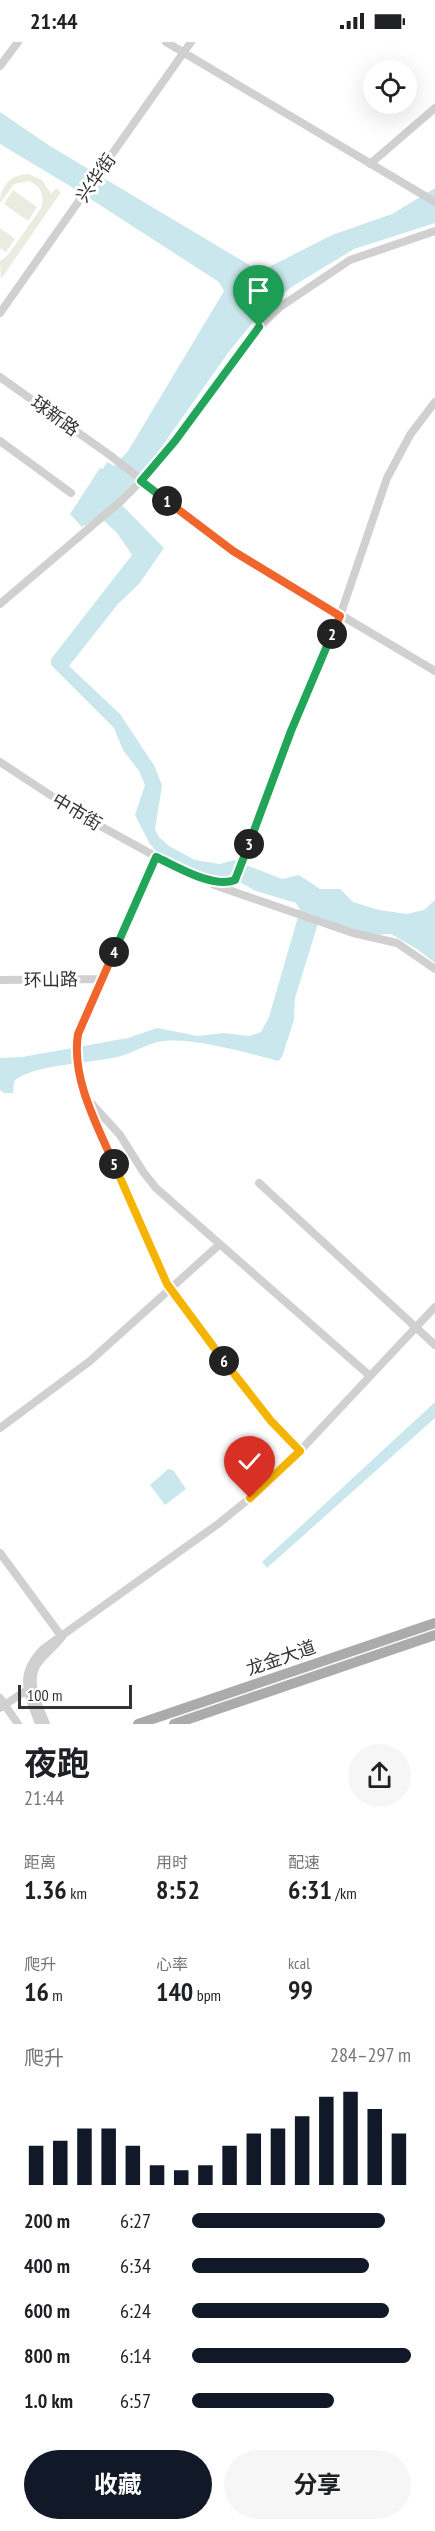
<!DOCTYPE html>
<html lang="zh">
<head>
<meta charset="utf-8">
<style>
  body { margin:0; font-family:"PT Sans Narrow","Noto Sans SC",sans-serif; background:#f6f6f6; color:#202124; height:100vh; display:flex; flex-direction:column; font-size:22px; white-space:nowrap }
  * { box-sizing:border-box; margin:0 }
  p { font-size:20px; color:#757577 }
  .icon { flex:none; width:33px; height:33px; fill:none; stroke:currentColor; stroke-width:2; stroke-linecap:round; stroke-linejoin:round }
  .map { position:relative; height:1682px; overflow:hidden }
  .drawer { display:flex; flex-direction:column; background:#fff; flex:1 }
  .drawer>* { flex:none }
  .controls { position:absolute; left:363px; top:18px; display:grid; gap:12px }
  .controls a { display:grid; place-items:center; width:54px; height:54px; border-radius:50%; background:#fff; box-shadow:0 6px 24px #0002; font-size:30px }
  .scale { position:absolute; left:18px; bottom:15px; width:114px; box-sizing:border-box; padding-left:6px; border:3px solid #333; border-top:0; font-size:16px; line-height:21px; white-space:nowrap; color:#333; -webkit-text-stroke:4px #fff; paint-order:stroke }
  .pin { position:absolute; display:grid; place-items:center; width:51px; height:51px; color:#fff; margin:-62px -26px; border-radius:50% 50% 50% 0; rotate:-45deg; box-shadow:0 0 6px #0007 }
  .pin .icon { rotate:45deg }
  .km { position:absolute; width:30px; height:30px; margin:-15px; border-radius:50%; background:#222; color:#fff; font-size:16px; line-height:30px; text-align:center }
  .round { display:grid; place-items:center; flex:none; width:63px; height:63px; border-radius:32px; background:#f6f6f6 }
  .headline { display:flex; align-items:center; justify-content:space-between; height:102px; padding:0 24px }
  h1 { font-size:33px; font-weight:700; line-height:45px }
  .figures { display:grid; grid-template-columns:repeat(3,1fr); gap:9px; height:102px; padding:6px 24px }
  .figures div { display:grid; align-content:center }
  .figures b { font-size:26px; font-weight:700 }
  .figures small { font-size:16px; font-weight:400 }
  .figures p { font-size:16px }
  .chart { height:168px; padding:12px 24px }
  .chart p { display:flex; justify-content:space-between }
  .chart svg { width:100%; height:108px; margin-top:6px; stroke:#111827; stroke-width:6 }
  .primary-button { display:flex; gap:12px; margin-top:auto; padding:12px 24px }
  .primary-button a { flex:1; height:69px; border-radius:36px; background:#111827; color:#fff; font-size:24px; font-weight:700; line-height:69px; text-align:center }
  .primary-button a+a { background:#f6f6f6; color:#202124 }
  ul { padding:0 24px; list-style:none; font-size:20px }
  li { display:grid; grid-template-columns:96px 72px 1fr; align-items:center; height:45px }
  li i { height:15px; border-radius:8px; background:#111827 }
  .status { display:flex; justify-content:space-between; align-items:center; height:42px; padding:0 30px; background:#fff; direction:ltr }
  .status svg { height:16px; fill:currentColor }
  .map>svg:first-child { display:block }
</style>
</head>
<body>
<div class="status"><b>21:44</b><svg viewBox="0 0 49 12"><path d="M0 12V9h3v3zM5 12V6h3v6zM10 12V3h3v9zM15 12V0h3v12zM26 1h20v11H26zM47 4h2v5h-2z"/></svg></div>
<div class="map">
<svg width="435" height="1682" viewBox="0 0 435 1682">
  <rect width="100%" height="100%" fill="#fff"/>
  <path fill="#e9ecde" d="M29 132 42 138 51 152 56 146 61 150 1 237 0 219 8 213 41 166C45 153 41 144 29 139L14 142 0 161C0 144 11 132 29 132Z
    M13 148 37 165 28 179 4 162Z
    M0 186 15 197 6 210 0 206Z"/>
  <path fill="#cae7ed" d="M0 70 50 104 256 227H265L332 193 392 172 435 146V181L354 207 293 244 272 260 262 269 228 311 146 427 117 458 164 506 139 542 118 562 69 624 120 672 155 725 162 744 155 787 159 795 169 804 195 818 220 822 234 818 282 837 299 833 320 847H340L353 860 379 868 407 872 424 868 435 858V921L417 907 391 892 375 893 344 886 320 875 295 956 294 978 282 1015 278 1019C248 1011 195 996 164 999 150 1000 135 1010 121 1014 97 1021 29 1022 14 1040L13 1051H4L0 1048V1016L22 1015 128 996 157 986 198 994 224 991 249 994 261 990 269 975 300 868 296 861 256 849 232 836 219 837 190 827 158 811 150 802 135 773 145 743 139 729 123 708 114 686 51 623V617L132 513 117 491 100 475 82 485 70 472 100 426 103 427 107 420 114 424 128 409 224 249 219 240 75 147 0 102Z
    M435 1360V1376L267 1526 262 1520Z
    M168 1427 173 1428 186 1447 165 1463 150 1443Z"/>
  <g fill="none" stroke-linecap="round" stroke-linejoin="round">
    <path stroke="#d0d0d0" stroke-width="8" d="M166 0 435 160
      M0 24 18 0
      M370 122 435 66
      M0 271 191 0
      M0 335 111 414 233 509 435 629
      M0 399 71 451
      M0 562 121 459 141 439 175 399 249 295 280 265 350 218 435 189
      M0 720 82 774 186 831
      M157 815 78 992 77 1021 86 1053 167 1242 271 1379 300 1409
      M182 829 223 841 235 839 291 689 340 574 387 436 410 393 435 360
      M214 843 353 891 397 901 435 927
      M0 938 102 937
      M92 1062 120 1093 144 1131 156 1146 370 1334
      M259 1141 435 1303
      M0 1386 90 1319 220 1202
      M0 1511 62 1595
      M0 1656 18 1682
      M0 1666 27 1648
      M39 1682C28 1651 17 1634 43 1607L218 1482 250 1456 297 1412 435 1265
      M46 1682C39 1663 25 1640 38 1621 45 1612 54 1605 61 1596"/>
    <path stroke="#ababab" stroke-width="10" d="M138 1682 435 1581
      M174 1682 435 1593"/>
  </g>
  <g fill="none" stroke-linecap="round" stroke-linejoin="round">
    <defs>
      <path id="split-1" d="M167 459 141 439 175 399 259 285"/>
      <path id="split-2" d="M167 459 233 509 340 574 332 592"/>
      <path id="split-3" d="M249 802 291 689 332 592"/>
      <path id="split-4" d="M114 910 156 815C176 824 213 847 235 838L249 802"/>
      <path id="split-5" d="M114 910 78 992C71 1036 97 1083 114 1122"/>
      <path id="split-6" d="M114 1122 167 1242 224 1319"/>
      <path id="split-7" d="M224 1319 271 1379 300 1409 250 1456"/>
    </defs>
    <use href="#split-1" stroke="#fff" stroke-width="12"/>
    <use href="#split-2" stroke="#fff" stroke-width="12"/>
    <use href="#split-3" stroke="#fff" stroke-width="12"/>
    <use href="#split-4" stroke="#fff" stroke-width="12"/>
    <use href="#split-5" stroke="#fff" stroke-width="12"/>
    <use href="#split-6" stroke="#fff" stroke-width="12"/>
    <use href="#split-7" stroke="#fff" stroke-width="12"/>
    <use href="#split-1" stroke="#22a559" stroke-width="8"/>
    <use href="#split-2" stroke="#f0652b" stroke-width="8"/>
    <use href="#split-3" stroke="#22a559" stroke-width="8"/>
    <use href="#split-4" stroke="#22a559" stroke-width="8"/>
    <use href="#split-5" stroke="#f0652b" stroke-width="8"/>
    <use href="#split-6" stroke="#f5b400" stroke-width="8"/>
    <use href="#split-7" stroke="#f5b400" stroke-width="8"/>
  </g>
  <g text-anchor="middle" stroke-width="6" stroke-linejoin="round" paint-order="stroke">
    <g font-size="18" fill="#333" stroke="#fff">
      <text transform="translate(96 136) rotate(-55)" y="6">兴华街</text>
      <text transform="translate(55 374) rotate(36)" y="6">球新路</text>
      <text transform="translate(77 770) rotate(31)" y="6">中市街</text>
      <text transform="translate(51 938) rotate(-1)" y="6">环山路</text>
      <text transform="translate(281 1616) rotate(-19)" y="6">龙金大道</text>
    </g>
  </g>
</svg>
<div class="controls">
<a><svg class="icon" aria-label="locate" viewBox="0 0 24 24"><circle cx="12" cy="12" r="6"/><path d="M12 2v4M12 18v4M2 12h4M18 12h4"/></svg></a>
</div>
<div class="scale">100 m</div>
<div class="pin" style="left:259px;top:285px;background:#1e9e55"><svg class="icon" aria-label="arrive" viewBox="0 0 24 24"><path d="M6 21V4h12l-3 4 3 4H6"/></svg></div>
<div class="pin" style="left:250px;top:1456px;background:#d93025"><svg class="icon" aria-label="check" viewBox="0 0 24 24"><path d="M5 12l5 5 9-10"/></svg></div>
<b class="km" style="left:167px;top:459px">1</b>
<b class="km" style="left:332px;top:592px">2</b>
<b class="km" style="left:249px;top:802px">3</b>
<b class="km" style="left:114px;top:910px">4</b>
<b class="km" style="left:114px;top:1122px">5</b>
<b class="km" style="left:224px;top:1319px">6</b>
</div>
<section class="drawer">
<div class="headline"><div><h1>夜跑</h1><p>21:44</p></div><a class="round"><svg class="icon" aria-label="share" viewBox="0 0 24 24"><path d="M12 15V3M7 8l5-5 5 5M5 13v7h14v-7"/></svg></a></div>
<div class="figures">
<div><p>距离</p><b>1.36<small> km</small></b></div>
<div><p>用时</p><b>8:52</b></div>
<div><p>配速</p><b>6:31<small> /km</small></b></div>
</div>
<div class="figures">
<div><p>爬升</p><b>16<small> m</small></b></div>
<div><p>心率</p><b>140<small> bpm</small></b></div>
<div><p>kcal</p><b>99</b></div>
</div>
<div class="chart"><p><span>爬升</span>284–297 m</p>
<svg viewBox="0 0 160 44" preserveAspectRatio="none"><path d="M5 44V28M15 44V26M25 44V21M35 44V21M45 44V28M55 44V36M65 44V38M75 44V36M85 44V28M95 44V23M105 44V21M115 44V16M125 44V8M135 44V6M145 44V13M155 44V23"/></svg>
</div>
<ul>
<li><b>200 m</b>6:27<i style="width:88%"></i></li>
<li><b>400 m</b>6:34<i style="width:81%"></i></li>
<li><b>600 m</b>6:24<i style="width:90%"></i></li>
<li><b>800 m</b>6:14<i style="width:100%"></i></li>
<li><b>1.0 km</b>6:57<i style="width:65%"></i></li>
</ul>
<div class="primary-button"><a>收藏</a><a>分享</a></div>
</section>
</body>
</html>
